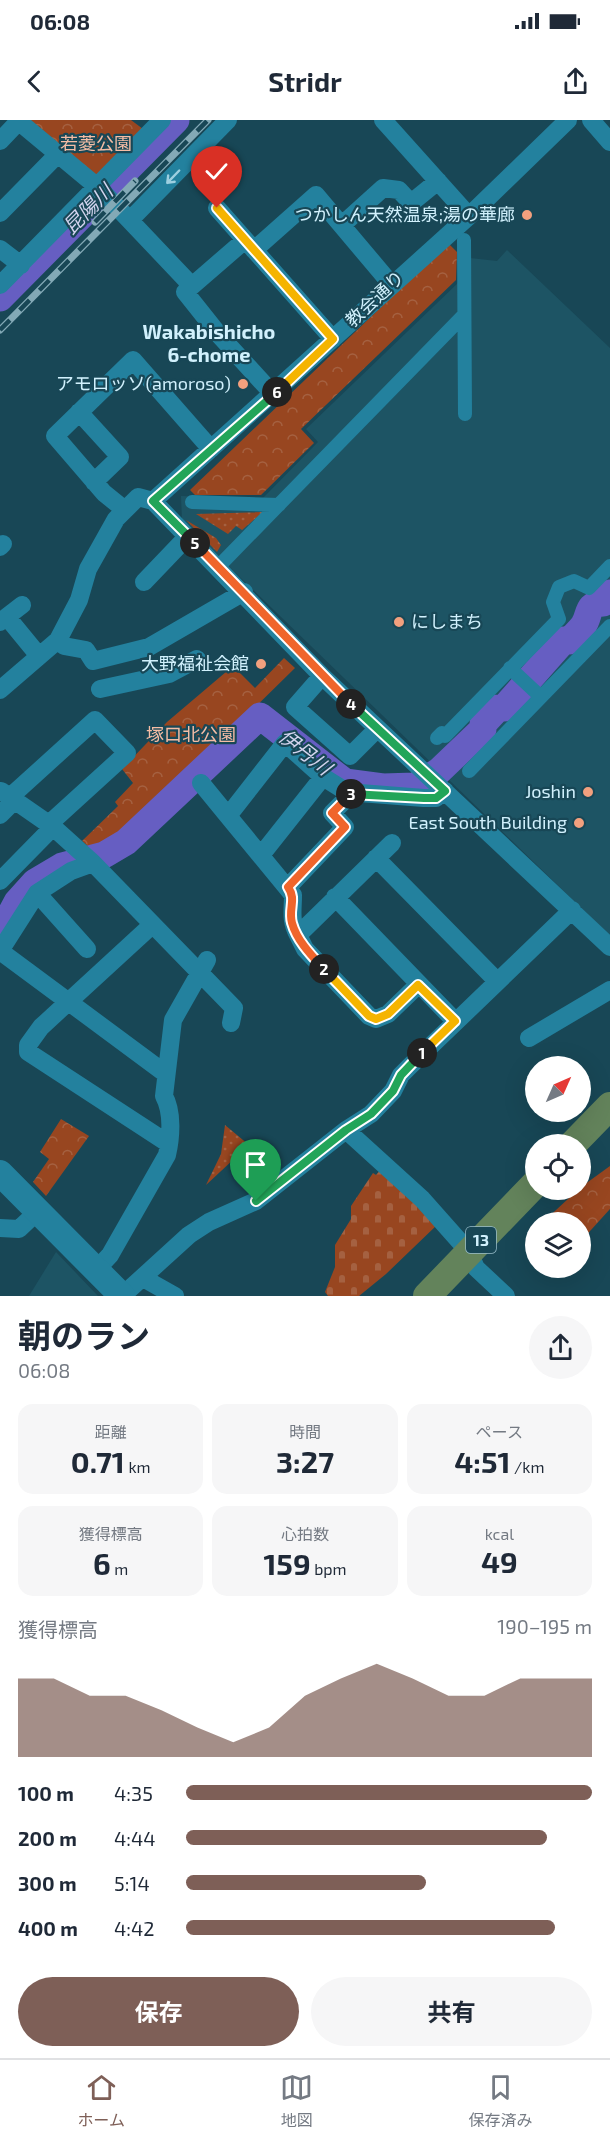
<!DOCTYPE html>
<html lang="ja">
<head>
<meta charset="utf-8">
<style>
  body { margin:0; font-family:"Exo 2","Noto Sans JP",sans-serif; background:#f6f6f7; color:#1f2937; height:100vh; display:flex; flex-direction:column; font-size:22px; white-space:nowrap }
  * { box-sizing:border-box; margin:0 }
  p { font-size:20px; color:#747a83 }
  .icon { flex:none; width:33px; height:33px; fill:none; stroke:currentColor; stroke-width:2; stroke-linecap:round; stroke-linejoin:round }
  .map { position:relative; height:1176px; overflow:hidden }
  .side { display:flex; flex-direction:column; background:#fff; flex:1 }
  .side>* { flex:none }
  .needle { width:39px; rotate:45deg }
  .buttons { position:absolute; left:525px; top:936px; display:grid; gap:12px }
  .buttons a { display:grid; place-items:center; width:66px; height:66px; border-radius:50%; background:#fff; box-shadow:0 6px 24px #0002; font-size:30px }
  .pin { position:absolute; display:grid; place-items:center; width:51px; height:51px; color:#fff; margin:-62px -26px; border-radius:50% 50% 50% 0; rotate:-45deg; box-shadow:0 0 6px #0007 }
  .pin .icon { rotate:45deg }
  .km { position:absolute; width:30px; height:30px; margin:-15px; border-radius:50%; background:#222; color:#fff; font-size:16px; line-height:30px; text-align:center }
  .round { display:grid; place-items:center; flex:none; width:63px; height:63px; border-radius:32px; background:#f6f6f7 }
  .overview { display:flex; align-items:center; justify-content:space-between; height:102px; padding:0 18px }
  h1 { font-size:33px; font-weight:700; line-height:45px }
  .stats { display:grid; grid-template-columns:repeat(3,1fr); gap:9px; height:102px; padding:6px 18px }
  .stats div { display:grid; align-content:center; border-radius:15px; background:#f6f6f7; text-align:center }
  .stats b { font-size:30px; font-weight:700 }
  .stats small { font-size:16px; font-weight:400 }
  .stats p { font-size:16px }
  .chart { height:168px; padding:12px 18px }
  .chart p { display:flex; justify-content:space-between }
  .chart svg { width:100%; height:108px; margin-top:6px; fill:#7e5f57; opacity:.7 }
  .primary-button { display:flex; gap:12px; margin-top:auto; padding:12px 18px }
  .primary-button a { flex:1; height:69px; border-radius:36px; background:#7e5f57; color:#fff; font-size:24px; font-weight:700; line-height:69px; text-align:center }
  .primary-button a+a { background:#f6f6f7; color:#1f2937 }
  ul { padding:0 18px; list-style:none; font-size:20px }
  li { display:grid; grid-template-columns:96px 72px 1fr; align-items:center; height:45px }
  li i { height:15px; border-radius:8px; background:#7e5f57 }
  .status { display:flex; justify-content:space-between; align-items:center; height:42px; padding:0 30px; background:#fff; direction:ltr }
  .status svg { height:16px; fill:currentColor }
  header { display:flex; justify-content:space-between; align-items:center; height:78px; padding:0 18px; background:#fff; font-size:27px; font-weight:700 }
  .tab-bar { display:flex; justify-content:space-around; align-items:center; height:84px; border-top:2px solid #e0e1e3; background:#fff; font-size:16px; color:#747a83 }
  .tab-bar a { display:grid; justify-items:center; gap:3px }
  .tab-bar .on { color:#7e5f57 }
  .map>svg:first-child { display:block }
</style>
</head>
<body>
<div class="status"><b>06:08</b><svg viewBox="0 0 49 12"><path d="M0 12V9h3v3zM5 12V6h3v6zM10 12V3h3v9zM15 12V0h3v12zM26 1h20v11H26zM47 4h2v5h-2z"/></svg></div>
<header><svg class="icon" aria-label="back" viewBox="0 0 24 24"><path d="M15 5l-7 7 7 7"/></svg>Stridr<svg class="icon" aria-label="share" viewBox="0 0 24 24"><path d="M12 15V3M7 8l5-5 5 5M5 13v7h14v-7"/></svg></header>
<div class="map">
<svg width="610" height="1176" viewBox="0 0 610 1176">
  <defs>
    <pattern id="forest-crowns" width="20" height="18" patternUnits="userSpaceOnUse" patternTransform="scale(1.5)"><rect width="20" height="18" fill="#984620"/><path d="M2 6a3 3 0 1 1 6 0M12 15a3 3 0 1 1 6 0" fill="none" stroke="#a56141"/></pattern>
    <pattern id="cemetery-stones" width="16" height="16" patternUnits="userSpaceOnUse" patternTransform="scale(1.5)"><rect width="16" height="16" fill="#984620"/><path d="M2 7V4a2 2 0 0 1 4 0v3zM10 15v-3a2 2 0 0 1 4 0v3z" fill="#a56141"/></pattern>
    <pattern id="garden-dots" width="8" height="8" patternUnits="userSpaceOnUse" patternTransform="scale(1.5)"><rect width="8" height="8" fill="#984620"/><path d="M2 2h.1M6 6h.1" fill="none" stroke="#a56141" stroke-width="1.8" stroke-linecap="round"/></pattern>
  </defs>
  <rect width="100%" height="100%" fill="#184756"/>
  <path fill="#1d5464" d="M507 130 610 228V816L182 401 181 376 262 379 318 322 306 309 459 162 461 137 497 141Z
    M56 1132 98 1176H29Z"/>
  <path fill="url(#forest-crowns)" d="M27 0H131L143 9 100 55H95Z
    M448 123 457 132 456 160 301 309 314 323 261 375H195L190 370Z
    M284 538 295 548 149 691 110 726 94 731 82 721 118 686 115 682 133 663 122 649 167 602 233 546 255 568Z
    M61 999 89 1016 46 1076 33 1062 49 1039 40 1032Z
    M610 1046V1089L581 1121 580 1102H543L581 1067Z"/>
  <path fill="url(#cemetery-stones)" d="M383 1047 438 1104 386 1154 359 1176H328L325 1172 335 1147V1125L351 1099V1086L373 1053 376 1055Z"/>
  <path fill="url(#garden-dots)" d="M263 392 242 410 236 406 228 414 196 394Z
    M186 400 216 418 221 425 217 432Z
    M225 1005 249 1025 206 1065 221 1034Z"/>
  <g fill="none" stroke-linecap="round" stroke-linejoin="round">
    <path stroke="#665ec2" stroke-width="27" d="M0 178 176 0
      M0 814 17 782 35 762 62 746 104 735 126 722 260 596 345 662 383 667 415 666 439 651 483 609V604L498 588H504L564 520 569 521C574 516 579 511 583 506 591 495 585 484 603 483L610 473"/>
    <path stroke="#23819e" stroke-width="14" d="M464 120 465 294
      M192 382 279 385
      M219 446 464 195
      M510 548 541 577
      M437 618 442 613 445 616 559 499 553 482 559 467 574 461 589 468 610 446
      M469 651 610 506"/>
    <path stroke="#23819e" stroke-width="18" d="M17 0 100 69 192 166
      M383 0 469 96
      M591 0 610 22
      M0 21 19 1
      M217 88 333 219
      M0 93 59 33
      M130 100 228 0
      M342 105 383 68 399 70 411 83 438 61
      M245 120 185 172 220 216 274 275
      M0 129 21 145
      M254 130 316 75 391 164
      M0 165 162 0
      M79 292 120 337 94 362
      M153 381 469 96 568 0
      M125 390 104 373 55 316 133 240 211 329
      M0 427 3 424
      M144 462 188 416
      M7 497 39 536
      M0 502 22 485
      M58 520 64 526 86 530 93 541 149 527 244 472
      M322 556 295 587 350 636 377 609
      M100 569 169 554 197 539
      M0 570 58 520 79 480 88 449 116 399 138 377 153 381 322 556 610 827
      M201 663 228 696
      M10 677 95 600 127 633 49 704
      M0 695 15 680
      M53 707 93 743
      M392 723 298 815 305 829 369 896 376 899 388 894 418 865
      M262 734 323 657
      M376 738 497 861
      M0 761 53 707 1 671
      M288 767 345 707 332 693 353 672
      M37 773 87 829
      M335 777 455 901
      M152 805 41 907 28 925V932L169 1024
      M298 815C290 800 293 791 293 775L228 696 285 623 323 657 347 672 424 678H436L445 671
      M529 918 610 870
      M166 954 0 831 37 773 71 751 93 743 234 888 231 903
      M346 1010 422 1079 469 1132 476 1148 506 1176
      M0 1108 19 1109 38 1091
      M96 1150 110 1135 167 1035C171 1018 173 992 164 976L173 900 207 840
      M143 1158 175 1176
      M122 1176 189 1115 209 1102 256 1081 346 1010 371 994 393 971 401 955 410 946 572 790"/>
    <path stroke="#23819e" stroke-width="26" d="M0 1053 122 1176"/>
    <path stroke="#63835b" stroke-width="28" d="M573 1024 610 986
      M427 1176 536 1063"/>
    <defs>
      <path id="rail" d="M95 102 135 61
        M0 210 208 0"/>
    </defs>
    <use href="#rail" stroke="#83a9b6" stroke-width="7"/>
    <use href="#rail" stroke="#184756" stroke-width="4.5" stroke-dasharray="14" stroke-linecap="butt"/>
  </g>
  <defs><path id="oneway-shaft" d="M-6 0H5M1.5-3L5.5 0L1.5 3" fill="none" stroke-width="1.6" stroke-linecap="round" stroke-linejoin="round" transform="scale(1.5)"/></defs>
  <use stroke="#9dcfe0" href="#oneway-shaft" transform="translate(173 57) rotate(134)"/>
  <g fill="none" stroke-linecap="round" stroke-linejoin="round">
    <defs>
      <path id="split-1" d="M256 1081 346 1010 371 994 393 971 401 955 422 933"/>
      <path id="split-2" d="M324 849 369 896 376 899 388 894 418 865 455 901 422 933"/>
      <path id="split-3" d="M324 849C312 836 297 821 292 803 288 788 297 780 288 767L345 707 332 693 351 674"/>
      <path id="split-4" d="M351 674 424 678H436L445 671 351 584"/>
      <path id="split-5" d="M195 423 351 584"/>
      <path id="split-6" d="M195 423 153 381 277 272"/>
      <path id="split-7" d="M217 88 333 219 277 272"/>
    </defs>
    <use href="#split-1" stroke="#fff" stroke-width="12"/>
    <use href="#split-2" stroke="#fff" stroke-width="12"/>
    <use href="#split-3" stroke="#fff" stroke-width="12"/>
    <use href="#split-4" stroke="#fff" stroke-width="12"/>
    <use href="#split-5" stroke="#fff" stroke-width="12"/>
    <use href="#split-6" stroke="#fff" stroke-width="12"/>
    <use href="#split-7" stroke="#fff" stroke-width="12"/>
    <use href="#split-1" stroke="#22a559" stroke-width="8"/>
    <use href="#split-2" stroke="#f5b400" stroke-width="8"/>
    <use href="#split-3" stroke="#f0652b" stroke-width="8"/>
    <use href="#split-4" stroke="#22a559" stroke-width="8"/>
    <use href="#split-5" stroke="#f0652b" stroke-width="8"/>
    <use href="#split-6" stroke="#22a559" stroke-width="8"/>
    <use href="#split-7" stroke="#f5b400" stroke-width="8"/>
  </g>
  <g fill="#f2a07e" stroke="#184756" stroke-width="2">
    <circle cx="527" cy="95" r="6"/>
    <circle cx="243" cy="264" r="6"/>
    <circle cx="399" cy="502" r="6"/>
    <circle cx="261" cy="544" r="6"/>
    <circle cx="588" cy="672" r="6"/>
    <circle cx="579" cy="703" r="6"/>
  </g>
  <g text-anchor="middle" stroke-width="4.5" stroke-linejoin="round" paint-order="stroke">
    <rect fill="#184756" stroke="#9abecb" stroke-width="1.5" x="466" y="1107" width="30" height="26" rx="4.5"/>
    <g font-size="16" font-weight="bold" fill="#d1f1fd">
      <text x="481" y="1126">13</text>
    </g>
    <g font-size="18" fill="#f5bda5" stroke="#184756">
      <text x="96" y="30">若菱公園</text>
      <text x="191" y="621">塚口北公園</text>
    </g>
    <g font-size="18" fill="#d1f1fd" stroke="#184756" text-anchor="end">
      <text x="515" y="101">つかしん天然温泉;湯の華廊</text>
      <text x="231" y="270">アモロッソ(amoroso)</text>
      <text x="411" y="508" text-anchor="start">にしまち</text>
      <text x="249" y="550">大野福祉会館</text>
      <text x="576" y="678">Joshin</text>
      <text x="567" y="709">East South Building</text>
    </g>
    <g font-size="18" fill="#d1f1fd" stroke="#184756">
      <text transform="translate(375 179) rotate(-43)" y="6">教会通り</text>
    </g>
    <g font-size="20" font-style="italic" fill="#d3d4ee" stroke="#184756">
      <text transform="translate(88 89) rotate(-45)" y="7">昆陽川</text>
      <text transform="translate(305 632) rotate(38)" y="7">伊丹川</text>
    </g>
    <g font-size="20" font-weight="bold" fill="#d1f1fd" stroke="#184756">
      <text x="209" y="219">Wakabishicho<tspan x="209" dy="23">6-chome</tspan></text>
    </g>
  </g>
</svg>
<div class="buttons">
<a><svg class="needle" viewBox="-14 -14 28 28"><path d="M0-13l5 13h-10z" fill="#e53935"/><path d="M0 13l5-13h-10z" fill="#747a83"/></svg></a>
<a><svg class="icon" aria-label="locate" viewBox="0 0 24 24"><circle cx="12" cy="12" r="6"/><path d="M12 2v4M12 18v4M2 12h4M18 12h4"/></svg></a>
<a><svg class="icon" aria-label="layers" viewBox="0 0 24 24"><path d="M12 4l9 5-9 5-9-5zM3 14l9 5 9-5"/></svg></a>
</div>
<div class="pin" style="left:256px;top:1081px;background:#1e9e55"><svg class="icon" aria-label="arrive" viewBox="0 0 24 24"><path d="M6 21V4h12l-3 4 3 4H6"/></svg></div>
<div class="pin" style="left:217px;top:88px;background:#d93025"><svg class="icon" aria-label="check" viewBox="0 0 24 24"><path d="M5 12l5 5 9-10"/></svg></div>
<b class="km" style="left:422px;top:933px">1</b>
<b class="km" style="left:324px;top:849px">2</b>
<b class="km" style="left:351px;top:674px">3</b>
<b class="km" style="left:351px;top:584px">4</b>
<b class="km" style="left:195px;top:423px">5</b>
<b class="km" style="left:277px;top:272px">6</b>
</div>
<section class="side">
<div class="overview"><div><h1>朝のラン</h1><p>06:08</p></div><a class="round"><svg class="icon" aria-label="share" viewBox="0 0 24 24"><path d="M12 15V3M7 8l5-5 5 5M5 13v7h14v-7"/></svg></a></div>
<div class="stats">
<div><p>距離</p><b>0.71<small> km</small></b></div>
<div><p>時間</p><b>3:27</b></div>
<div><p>ペース</p><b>4:51<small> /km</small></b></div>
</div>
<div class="stats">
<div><p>獲得標高</p><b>6<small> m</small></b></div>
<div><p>心拍数</p><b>159<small> bpm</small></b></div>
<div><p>kcal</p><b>49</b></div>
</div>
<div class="chart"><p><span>獲得標高</span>190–195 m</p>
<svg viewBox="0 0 160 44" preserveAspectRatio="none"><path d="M0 44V12L10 12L20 19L30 19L40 25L50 32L60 38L70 32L80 19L90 12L100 6L110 12L120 19L130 19L140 12L150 12L160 12V44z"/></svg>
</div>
<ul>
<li><b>100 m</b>4:35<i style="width:100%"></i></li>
<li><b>200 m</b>4:44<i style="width:89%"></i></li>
<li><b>300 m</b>5:14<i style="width:59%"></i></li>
<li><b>400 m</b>4:42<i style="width:91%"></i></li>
</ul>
<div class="primary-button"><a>保存</a><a>共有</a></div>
</section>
<nav class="tab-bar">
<a class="on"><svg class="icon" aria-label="home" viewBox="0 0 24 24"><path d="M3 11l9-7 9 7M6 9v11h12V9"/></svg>ホーム</a>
<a><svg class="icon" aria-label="map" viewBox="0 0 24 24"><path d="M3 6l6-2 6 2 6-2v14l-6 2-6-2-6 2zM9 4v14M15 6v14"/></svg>地図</a>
<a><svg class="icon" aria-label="saved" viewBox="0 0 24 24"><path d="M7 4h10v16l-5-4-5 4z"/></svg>保存済み</a>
</nav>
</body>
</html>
